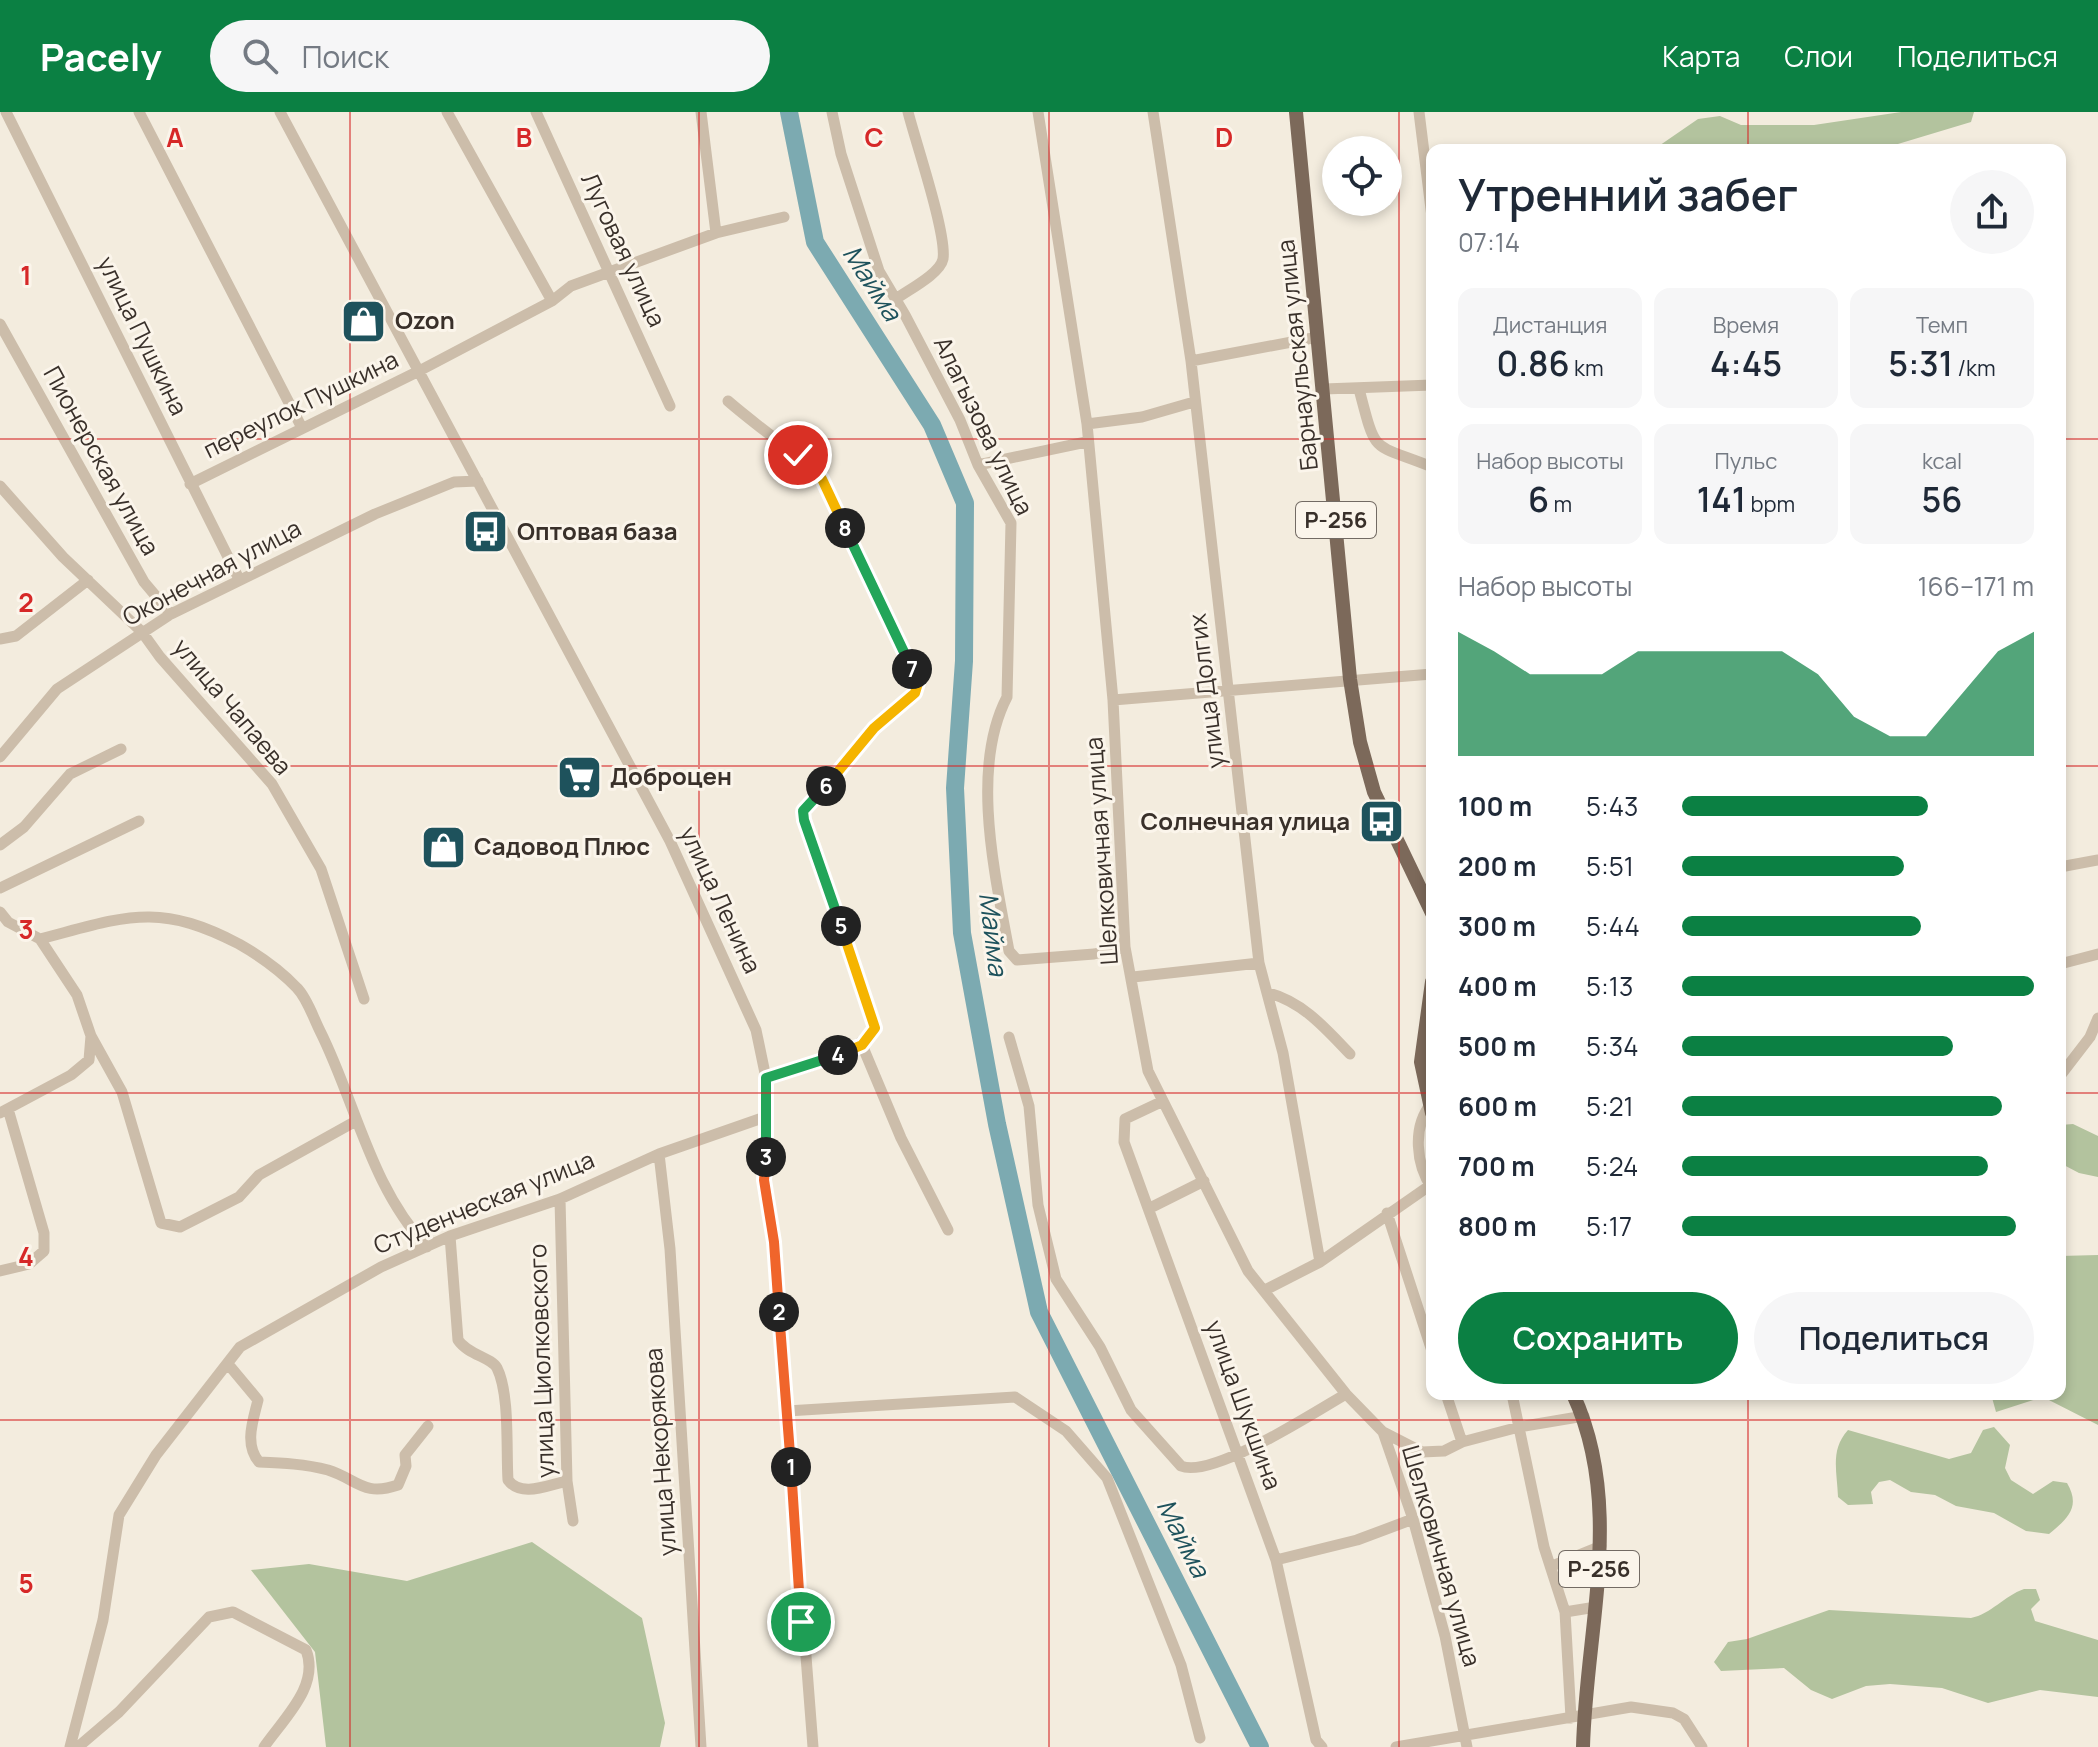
<!DOCTYPE html>
<html lang="ru">
<head>
<meta charset="utf-8">
<style>
  body { margin:0; font-family:Manrope,sans-serif; background:#f6f6f7; color:#1f2937; height:100vh; display:flex; flex-direction:column; font-size:30px; white-space:nowrap }
  * { box-sizing:border-box; margin:0 }
  p { font-size:26px; color:#747a83 }
  .icon { flex:none; width:44px; height:44px; fill:none; stroke:currentColor; stroke-width:2; stroke-linecap:round; stroke-linejoin:round }
  .map { position:relative; flex:1; overflow:hidden }
  .drawer { position:absolute; left:1426px; top:32px; width:640px; height:1256px; display:flex; flex-direction:column; background:#fff; border-radius:16px; box-shadow:0 4px 12px #0003 }
  .drawer>* { flex:none }
  .tools { position:absolute; left:1322px; top:24px; display:grid; gap:16px }
  .tools a { display:grid; place-items:center; width:80px; height:80px; border-radius:50%; background:#fff; box-shadow:0 4px 12px #0003; font-size:40px }
  .pin { position:absolute; display:grid; place-items:center; width:68px; height:68px; color:#fff; margin:-34px; border:4px solid #fff; border-radius:50%; box-shadow:0 2px 8px #0007 }
  .km { position:absolute; width:40px; height:40px; margin:-20px; border-radius:50%; background:#222; color:#fff; font-size:22px; line-height:40px; text-align:center }
  .round { display:grid; place-items:center; flex:none; width:84px; height:84px; border-radius:42px; background:#f6f6f7 }
  .summary { display:flex; align-items:center; justify-content:space-between; height:136px; padding:0 32px }
  h1 { font-size:44px; font-weight:600; line-height:60px }
  .stats { display:grid; grid-template-columns:repeat(3,1fr); gap:12px; height:136px; padding:8px 32px }
  .stats div { display:grid; align-content:center; border-radius:16px; background:#f6f6f7; text-align:center }
  .stats b { font-size:34px; font-weight:600 }
  .stats small { font-size:22px; font-weight:400 }
  .stats p { font-size:22px }
  .chart { height:224px; padding:16px 32px }
  .chart p { display:flex; justify-content:space-between }
  .chart svg { width:100%; height:144px; margin-top:8px; fill:#0b8043; opacity:.7 }
  .primary-button { display:flex; gap:16px; margin-top:auto; padding:16px 32px }
  .primary-button a { flex:1; height:92px; border-radius:48px; background:#0b8043; color:#fff; font-size:32px; font-weight:600; line-height:92px; text-align:center }
  .primary-button a+a { background:#f6f6f7; color:#1f2937 }
  ul { padding:0 32px; list-style:none; font-size:26px }
  li { display:grid; grid-template-columns:128px 96px 1fr; align-items:center; height:60px }
  li i { height:20px; border-radius:10px; background:#0b8043 }
  header { display:flex; align-items:center; gap:48px; box-sizing:border-box; height:112px; padding:0 40px; background:#0b8043; color:#fff }
  header strong { font-size:38px }
  nav { display:flex; gap:44px; margin-inline-start:auto; font-size:28px }
  .search { width:560px; height:72px; background:#f6f6f7; display:flex; align-items:center; gap:20px; box-sizing:border-box; padding:0 28px; border-radius:44px; color:#747a83; font-size:30px }
  .map>svg:first-child { display:block }
</style>
</head>
<body>
<header>
<strong>Pacely</strong>
<div class="search"><svg class="icon" aria-label="search" viewBox="0 0 24 24"><circle cx="10" cy="10" r="6"/><path d="M15 15l6 6"/></svg>Поиск</div>
<nav><a>Карта</a><a>Слои</a><a>Поделиться</a></nav>
</header>
<div class="map">
<svg width="2098" height="1635" viewBox="0 0 2098 1635">
  <rect width="100%" height="100%" fill="#f3ecde"/>
  <path fill="#b3c39e" d="M1901 0H1974L1971 10 1878 38H1653L1698 7 1720 4 1741 13H1814Z
    M2073 1012 2098 1024V1065L2079 1061 2060 1051V1013Z
    M2098 1143V1313L2043 1285 1996 1300 1991 1282H2060V1144Z
    M1994 1315 2010 1333 2005 1356 2011 1368 2033 1382 2053 1369 2067 1371C2081 1395 2068 1406 2049 1422L2026 1419 1994 1401 1956 1394 1935 1383 1911 1380 1890 1368 1879 1370 1871 1380 1873 1392 1848 1393 1838 1385C1837 1358 1830 1338 1848 1318L1949 1347 1971 1341 1983 1318Z
    M532 1430 642 1506 665 1611 660 1635H326L315 1540 251 1458 309 1452 407 1469Z
    M2024 1477H2036L2040 1488 2031 1497 2035 1509 2098 1528V1585L2040 1578 1988 1591 1942 1576 1890 1572 1866 1574 1832 1587 1811 1578 1784 1556 1721 1559 1714 1550 1728 1530 1747 1527 1829 1498 1971 1506C1991 1502 2004 1484 2024 1477Z"/>
  <g fill="none" stroke-linecap="round" stroke-linejoin="round">
    <path stroke="#7caab1" stroke-width="18" d="M789 0 815 130 932 313 965 391 964 549 955 676 962 821 997 1012 1039 1200 1260 1635"/>
    <path stroke="#ccbdaa" stroke-width="11" d="M6 0 239 467
      M139 0 302 316
      M280 0 670 729 756 918 766 966 764 1068 774 1130 813 1635
      M447 0 552 189
      M536 0 670 294
      M701 0 716 121
      M832 0 841 42 879 159 905 203 960 308 978 353 1011 411 1007 585C970 656 995 763 1009 839L1017 848 1094 842 1125 835
      M1038 0 1087 312 1113 588 1125 835 1148 959 1248 1159 1346 1282 1383 1320 1413 1407 1445 1524 1467 1635
      M1153 0 1191 249 1259 851 1283 941 1320 1150
      M1419 0 1432 105
      M896 187C908 178 940 162 943 147 947 122 915 28 908 0
      M0 212 144 470 171 502
      M1191 249 1318 225
      M1324 277 1432 273
      M1359 277C1377 345 1370 330 1432 355
      M728 289C759 316 793 338 822 367L918 571 915 581 874 616 803 699 875 916C851 947 803 956 766 966
      M1087 312 1142 305 1194 290
      M978 353 1086 330
      M190 372 419 259 552 189 571 174 716 121 784 105
      M0 374 63 445 142 520 160 545 272 672 321 757 364 887
      M0 527 16 524 88 468
      M1113 588 1432 562
      M0 645 57 577 171 502 375 402 454 370 478 369
      M0 733 24 715 70 662 121 637
      M2060 755 2098 748
      M0 776 139 709
      M0 800 8 810 40 827 77 883 91 924 122 980 161 1111 180 1115 239 1085 259 1063 356 1009
      M40 827C125 805 157 789 239 832 260 844 280 858 297 876 307 886 313 905 320 919 356 991 370 1074 427 1135
      M2060 852 2098 842
      M1133 865 1259 851
      M1269 881C1303 890 1326 917 1350 942
      M1009 925 1029 994 1038 1093 1056 1167 1100 1235 1131 1298 1181 1354C1212 1367 1315 1300 1346 1282
      M862 933 901 1026 948 1118
      M2060 964 2090 925 2098 906
      M1161 990 1125 1007 1124 1030 1276 1448 1316 1628 1322 1635
      M1431 992C1412 1015 1416 1053 1432 1076
      M0 1001 71 963 89 948 91 924
      M659 1042 670 1137 701 1635
      M560 1087 567 1369 573 1409
      M1150 1096 1204 1069
      M1387 1101 1432 1239
      M450 1124 458 1228C468 1243 491 1245 497 1256 510 1282 506 1338 508 1368 521 1386 548 1373 567 1369
      M0 1159 29 1152 44 1139V1121L8 997
      M1265 1178 1320 1150 1432 1072
      M228 1252 258 1288C253 1309 244 1332 259 1350 283 1351 305 1352 328 1358 357 1367 363 1385 398 1373L406 1354 405 1343 428 1314
      M1446 1282 1462 1330
      M1512 1282 1544 1435 1565 1500 1596 1495
      M787 1299 1015 1285 1066 1319 1107 1366 1181 1553 1200 1626
      M1383 1320 1422 1340 1444 1339 1462 1330 1519 1315 1584 1304
      M1276 1448 1357 1428 1413 1407
      M1552 1454 1601 1434
      M1565 1500 1571 1606
      M70 1635 103 1508 119 1403 156 1343 240 1235 381 1155 450 1124 560 1087 659 1042 768 1004
      M78 1635 119 1600 209 1505 233 1500 306 1538C320 1574 284 1606 264 1635
      M1396 1635 1631 1595 1673 1601 1684 1607 1702 1635"/>
    <path stroke="#7c695a" stroke-width="14" d="M1296 0 1350 567 1360 630 1374 680 1432 801
      M1432 870 1421 950 1432 1001
      M1573 1282C1625 1394 1586 1517 1583 1635"/>
  </g>
  <g fill="none" stroke-linecap="round" stroke-linejoin="round">
    <defs>
      <path id="split-1" d="M791 1355 801 1510"/>
      <path id="split-2" d="M779 1200 791 1355"/>
      <path id="split-3" d="M766 1045 764 1068 774 1130 779 1200"/>
      <path id="split-4" d="M766 1045V966L838 943"/>
      <path id="split-5" d="M838 943 862 933 875 916 841 814"/>
      <path id="split-6" d="M826 674 803 699 804 708 841 814"/>
      <path id="split-7" d="M826 674 874 616 915 581 918 571 912 557"/>
      <path id="split-8" d="M845 416 912 557"/>
      <path id="split-9" d="M798 343 822 367 845 416"/>
    </defs>
    <use href="#split-1" stroke="#fff" stroke-width="16"/>
    <use href="#split-2" stroke="#fff" stroke-width="16"/>
    <use href="#split-3" stroke="#fff" stroke-width="16"/>
    <use href="#split-4" stroke="#fff" stroke-width="16"/>
    <use href="#split-5" stroke="#fff" stroke-width="16"/>
    <use href="#split-6" stroke="#fff" stroke-width="16"/>
    <use href="#split-7" stroke="#fff" stroke-width="16"/>
    <use href="#split-8" stroke="#fff" stroke-width="16"/>
    <use href="#split-9" stroke="#fff" stroke-width="16"/>
    <use href="#split-1" stroke="#f0652b" stroke-width="10"/>
    <use href="#split-2" stroke="#f0652b" stroke-width="10"/>
    <use href="#split-3" stroke="#f0652b" stroke-width="10"/>
    <use href="#split-4" stroke="#22a559" stroke-width="10"/>
    <use href="#split-5" stroke="#f5b400" stroke-width="10"/>
    <use href="#split-6" stroke="#22a559" stroke-width="10"/>
    <use href="#split-7" stroke="#f5b400" stroke-width="10"/>
    <use href="#split-8" stroke="#22a559" stroke-width="10"/>
    <use href="#split-9" stroke="#f5b400" stroke-width="10"/>
  </g>
  <path fill="none" stroke="#d62828" stroke-width="2" stroke-opacity="0.55" d="M350 0V1635M699 0V1635M1049 0V1635M1399 0V1635M1748 0V38M0 327H1432M2060 327H2098M0 654H1432M2060 654H2098M0 981H1432M2060 981H2098M1748 1282V1635M0 1308H2098"/>
  <defs>
    <symbol id="shop-square" viewBox="-11 -11 22 22"><rect x="-9" y="-9" width="18" height="18" rx="4" fill="#1e525c" stroke="#fbf5eb"/><path d="M-5-2.5h2.3a2.7 3.5 0 0 1 5.4 0H5L5.5 6h-11ZM-1.5-2.5h3a1.5 2.3 0 0 0-3 0Z" fill="#fff"/></symbol>
    <symbol id="bus-square" viewBox="-11 -11 22 22"><rect x="-9" y="-9" width="18" height="18" rx="4" fill="#1e525c" stroke="#fbf5eb"/><path d="M-5-6H5V4H4V6H2V4H-2V6H-4V4H-5ZM-3.5-4V0h7V-4ZM-3.5 1.2v1.5H-2V1.2ZM2 1.2v1.5H3.5V1.2Z" fill="#fff"/></symbol>
    <symbol id="supermarket-square" viewBox="-11 -11 22 22"><rect x="-9" y="-9" width="18" height="18" rx="4" fill="#1e525c" stroke="#fbf5eb"/><path d="M-6-5.5h2.5l.6 2H6L4.5 2H-2.5L-4.4-4H-6ZM-1.5 3.2a1.3 1.3 0 1 0 .1 0ZM3 3.2a1.3 1.3 0 1 0 .1 0Z" fill="#fff"/></symbol>
  </defs>
  <g fill-rule="evenodd">
    <use href="#shop-square" x="338" y="184" width="51" height="51"/>
    <use href="#bus-square" x="460" y="394" width="51" height="51"/>
    <use href="#supermarket-square" x="554" y="640" width="51" height="51"/>
    <use href="#bus-square" x="1356" y="684" width="51" height="51"/>
    <use href="#shop-square" x="418" y="710" width="51" height="51"/>
  </g>
  <g text-anchor="middle" stroke-width="6" stroke-linejoin="round" paint-order="stroke">
    <g fill="#fbf5eb" stroke="#736b64" stroke-width="2">
      <rect x="1296" y="390" width="80" height="36" rx="6"/>
      <rect x="1559" y="1439" width="80" height="36" rx="6"/>
    </g>
    <g font-size="22" font-weight="bold" fill="#39302a">
      <text x="1336" y="416">Р-256</text>
      <text x="1599" y="1465">Р-256</text>
    </g>
    <g font-size="24" fill="#39302a" stroke="#fbf5eb">
      <text transform="translate(623 138) rotate(65)" y="8">Луговая улица</text>
      <text transform="translate(142 224) rotate(64)" y="8">улица Пушкина</text>
      <text transform="translate(1298 243) rotate(-96)" y="8">Барнаульская улица</text>
      <text transform="translate(301 293) rotate(-26)" y="8">переулок Пушкина</text>
      <text transform="translate(983 314) rotate(64)" y="8">Алагызова улица</text>
      <text transform="translate(101 349) rotate(61)" y="8">Пионерская улица</text>
      <text transform="translate(212 461) rotate(-28)" y="8">Оконечная улица</text>
      <text transform="translate(1207 579) rotate(-97)" y="8">улица Долгих</text>
      <text transform="translate(232 595) rotate(50)" y="8">улица Чапаева</text>
      <text transform="translate(1102 739) rotate(-94)" y="8">Шелковичная улица</text>
      <text transform="translate(720 788) rotate(65)" y="8">улица Ленина</text>
      <text transform="translate(484 1091) rotate(-22)" y="8">Студенческая улица</text>
      <text transform="translate(542 1249) rotate(-92)" y="8">улица Циолковского</text>
      <text transform="translate(1243 1293) rotate(70)" y="8">улица Шукшина</text>
      <text transform="translate(661 1340) rotate(-94)" y="8">улица Некорякова</text>
      <text transform="translate(1441 1444) rotate(74)" y="8">Шелковичная улица</text>
    </g>
    <g font-size="24" font-weight="bold" fill="#39302a" stroke="#fbf5eb" text-anchor="start">
      <text x="395" y="217">Ozon</text>
      <text x="517" y="428">Оптовая база</text>
      <text x="610" y="673">Доброцен</text>
      <text x="1350" y="718" text-anchor="end">Солнечная улица</text>
      <text x="474" y="743">Садовод Плюс</text>
    </g>
    <g font-size="26" font-style="italic" fill="#1e525c" stroke="#fbf5eb">
      <text transform="translate(872 171) rotate(57)" y="9">Майма</text>
      <text transform="translate(993 822) rotate(83)" y="9">Майма</text>
      <text transform="translate(1183 1426) rotate(63)" y="9">Майма</text>
    </g>
  </g>
  <g font-size="26" text-anchor="middle" font-weight="bold" fill="#d62828" stroke="#fbf5eb" stroke-width="6" stroke-linejoin="round" paint-order="stroke">
    <text x="175" y="35">A</text>
    <text x="524" y="35">B</text>
    <text x="874" y="35">C</text>
    <text x="1224" y="35">D</text>
    <text x="26" y="173">1</text>
    <text x="26" y="500">2</text>
    <text x="26" y="827">3</text>
    <text x="26" y="1154">4</text>
    <text x="26" y="1481">5</text>
  </g>
</svg>
<div class="tools">
<a><svg class="icon" aria-label="locate" viewBox="0 0 24 24"><circle cx="12" cy="12" r="6"/><path d="M12 2v4M12 18v4M2 12h4M18 12h4"/></svg></a>
</div>
<div class="pin" style="left:801px;top:1510px;background:#1e9e55"><svg class="icon" aria-label="arrive" viewBox="0 0 24 24"><path d="M6 21V4h12l-3 4 3 4H6"/></svg></div>
<div class="pin" style="left:798px;top:343px;background:#d93025"><svg class="icon" aria-label="check" viewBox="0 0 24 24"><path d="M5 12l5 5 9-10"/></svg></div>
<b class="km" style="left:791px;top:1355px">1</b>
<b class="km" style="left:779px;top:1200px">2</b>
<b class="km" style="left:766px;top:1045px">3</b>
<b class="km" style="left:838px;top:943px">4</b>
<b class="km" style="left:841px;top:814px">5</b>
<b class="km" style="left:826px;top:674px">6</b>
<b class="km" style="left:912px;top:557px">7</b>
<b class="km" style="left:845px;top:416px">8</b>
<section class="drawer">
<div class="summary"><div><h1>Утренний забег</h1><p>07:14</p></div><a class="round"><svg class="icon" aria-label="share" viewBox="0 0 24 24"><path d="M12 15V3M7 8l5-5 5 5M5 13v7h14v-7"/></svg></a></div>
<div class="stats">
<div><p>Дистанция</p><b>0.86<small> km</small></b></div>
<div><p>Время</p><b>4:45</b></div>
<div><p>Темп</p><b>5:31<small> /km</small></b></div>
</div>
<div class="stats">
<div><p>Набор высоты</p><b>6<small> m</small></b></div>
<div><p>Пульс</p><b>141<small> bpm</small></b></div>
<div><p>kcal</p><b>56</b></div>
</div>
<div class="chart"><p><span>Набор высоты</span>166–171 m</p>
<svg viewBox="0 0 160 44" preserveAspectRatio="none"><path d="M0 44V6L10 12L20 19L30 19L40 19L50 12L60 12L70 12L80 12L90 12L100 19L110 32L120 38L130 38L140 25L150 12L160 6V44z"/></svg>
</div>
<ul>
<li><b>100 m</b>5:43<i style="width:70%"></i></li>
<li><b>200 m</b>5:51<i style="width:63%"></i></li>
<li><b>300 m</b>5:44<i style="width:68%"></i></li>
<li><b>400 m</b>5:13<i style="width:100%"></i></li>
<li><b>500 m</b>5:34<i style="width:77%"></i></li>
<li><b>600 m</b>5:21<i style="width:91%"></i></li>
<li><b>700 m</b>5:24<i style="width:87%"></i></li>
<li><b>800 m</b>5:17<i style="width:95%"></i></li>
</ul>
<div class="primary-button"><a>Сохранить</a><a>Поделиться</a></div>
</section>
</div>
</body>
</html>
